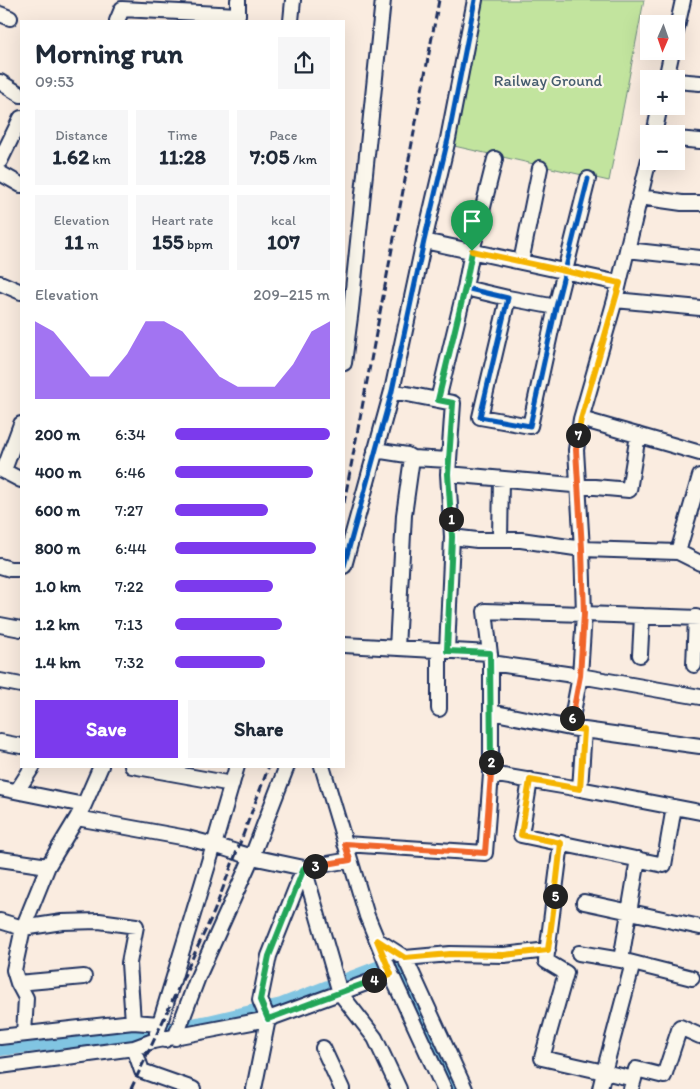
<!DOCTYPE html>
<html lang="en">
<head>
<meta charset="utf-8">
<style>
  body { margin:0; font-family:Itim,sans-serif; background:#f6f6f7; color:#1f2937; height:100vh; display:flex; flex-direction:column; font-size:19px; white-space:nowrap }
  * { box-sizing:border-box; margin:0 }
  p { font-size:16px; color:#747a83 }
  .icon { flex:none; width:28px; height:28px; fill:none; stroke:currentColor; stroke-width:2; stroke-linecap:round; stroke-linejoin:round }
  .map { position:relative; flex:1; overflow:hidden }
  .panel { position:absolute; left:20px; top:20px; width:325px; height:748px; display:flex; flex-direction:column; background:#fff; border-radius:0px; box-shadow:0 5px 20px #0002 }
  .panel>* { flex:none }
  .needle { width:32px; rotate:182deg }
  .tools { position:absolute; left:640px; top:15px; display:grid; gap:10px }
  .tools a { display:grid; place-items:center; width:45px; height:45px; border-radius:0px; background:#fff; box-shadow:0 5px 20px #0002; font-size:25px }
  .pin { position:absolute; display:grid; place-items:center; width:42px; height:42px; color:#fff; margin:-51px -21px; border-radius:50% 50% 50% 0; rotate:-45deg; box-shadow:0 0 5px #0007 }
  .pin .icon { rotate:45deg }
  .km { position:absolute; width:25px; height:25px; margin:-12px; border-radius:50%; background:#222; color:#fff; font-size:14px; line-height:25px; text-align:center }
  .round { display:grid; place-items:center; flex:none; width:52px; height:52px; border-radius:0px; background:#f6f6f7 }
  .head { display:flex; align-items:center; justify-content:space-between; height:85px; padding:0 15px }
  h1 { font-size:28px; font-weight:700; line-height:38px }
  .figures { display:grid; grid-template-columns:repeat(3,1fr); gap:8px; height:85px; padding:5px 15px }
  .figures div { display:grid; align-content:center; border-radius:0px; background:#f6f6f7; text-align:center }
  .figures b { font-size:21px; font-weight:700 }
  .figures small { font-size:14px; font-weight:400 }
  .figures p { font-size:14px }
  .chart { height:140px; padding:10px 15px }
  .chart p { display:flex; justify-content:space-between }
  .chart svg { width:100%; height:90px; margin-top:5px; fill:#7c3aed; opacity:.7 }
  .action { display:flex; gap:10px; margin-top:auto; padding:10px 15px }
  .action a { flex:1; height:58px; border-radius:0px; background:#7c3aed; color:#fff; font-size:20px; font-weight:700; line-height:58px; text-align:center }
  .action a+a { background:#f6f6f7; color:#1f2937 }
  ul { padding:0 15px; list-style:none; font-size:16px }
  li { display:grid; grid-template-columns:80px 60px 1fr; align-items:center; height:38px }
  li i { height:12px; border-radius:6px; background:#7c3aed }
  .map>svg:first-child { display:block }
</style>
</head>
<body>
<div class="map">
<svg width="700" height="1089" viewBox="0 0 700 1089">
  <rect width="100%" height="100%" fill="#faece0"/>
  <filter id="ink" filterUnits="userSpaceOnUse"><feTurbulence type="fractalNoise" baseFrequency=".02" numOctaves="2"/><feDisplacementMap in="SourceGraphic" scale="10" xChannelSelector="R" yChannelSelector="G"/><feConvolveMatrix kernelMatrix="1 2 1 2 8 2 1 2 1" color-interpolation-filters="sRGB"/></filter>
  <g filter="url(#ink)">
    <path fill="#c2e49e" stroke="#6e8a7e" d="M482 0H644L609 181 454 146Z"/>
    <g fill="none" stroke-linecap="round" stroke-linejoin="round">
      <path stroke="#81c5e2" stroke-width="10" d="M0 1051 120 1037 208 1020 281 1003 377 966 399 961 456 1089"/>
      <defs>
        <path id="minor" d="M0 14 10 18
          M117 21 122 9 238 15V0
          M291 21 293 0
          M676 32 683 0
          M666 79 672 51
          M676 81 700 83
          M0 82 21 95
          M654 134 660 106
          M676 139 700 141
          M649 159 615 300 581 419 576 450 582 549 584 614 700 618
          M0 161 21 118
          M0 173 21 185
          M640 197 682 203H700
          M424 241 619 283
          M627 250 700 258
          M521 262 540 168
          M0 283 21 292
          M465 288 472 251 495 159
          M508 298 556 307
          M615 300 700 308
          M344 363 351 309 383 0
          M392 391 453 403 448 474 452 537 477 540H521L582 549 678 552
          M438 400 465 288 508 298 480 417 530 426 556 307 588 179
          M581 419 700 453
          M375 450 407 455 412 458 449 460
          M0 469 21 480
          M4 470 21 424
          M448 474 629 490 638 435
          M700 476 678 552 700 563
          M500 539 501 479
          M0 566 10 569H21
          M344 566 392 391 424 241 448 139 475 0
          M0 625 21 629
          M344 645 490 653
          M397 648 404 515 412 458
          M447 651 452 537
          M640 655 642 616
          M491 663 580 676 700 697
          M694 665 696 617
          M0 681 21 685
          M439 709V651
          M491 712 570 728 700 746
          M570 728 580 676 584 614 485 611 491 663V774L580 789 584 730
          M0 742 21 746
          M132 766 232 784
          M322 766 367 916 391 974 444 1089
          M530 780 521 835 664 865 674 807
          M0 788 84 805 77 818 187 838 214 845 237 766
          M580 789 700 812
          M17 791 33 766
          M84 805 101 766
          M561 843 546 961 566 973 542 1058 604 1072 633 963
          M345 844 485 853 491 774
          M0 859 48 866
          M638 859 621 960 692 978
          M584 902 700 927
          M0 921 23 928 48 866 77 818
          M377 940 405 958 465 1089
          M579 953 621 960
          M405 958 450 954 504 955 548 950
          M18 983 84 977
          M24 1034 26 998 18 983 14 970 23 928 62 922 99 921 136 926 129 963 133 1022
          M0 1037 133 1022 160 1024
          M175 1038 198 977 251 859 287 766
          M165 1040 157 1033 214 845 252 857 304 868 350 860
          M134 1048 142 1071 193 1089
          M323 1048 342 1089
          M0 1066 134 1048 153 1041 268 1019 391 974
          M634 1079 636 1069 664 1076 680 1027 700 1036
          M254 1089 268 1019 260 1000 269 956 304 868 340 993 375 1038 399 1089
          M600 1089 604 1072 634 1079 631 1089"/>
      </defs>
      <use href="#minor" stroke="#1b2f5e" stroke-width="18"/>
      <use href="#minor" stroke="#fbf7ec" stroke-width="14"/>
      <path stroke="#1b2f5e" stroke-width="3" stroke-dasharray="8 4" stroke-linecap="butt" d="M344 503 439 0
        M131 1089 214 912 269 766"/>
      <defs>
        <path id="cycleway" d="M438 400 465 288 508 298 480 417 530 426 556 307 588 179
          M344 566 392 391 424 241 448 139 475 0"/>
      </defs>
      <use href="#cycleway" stroke="#fbf7ec" stroke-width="8"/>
      <use href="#cycleway" stroke="#0057b8" stroke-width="5"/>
    </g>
  </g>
  <g fill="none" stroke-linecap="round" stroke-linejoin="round" filter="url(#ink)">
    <defs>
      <path id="split-1" d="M451 519 448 474 453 403 438 400 465 288 472 251"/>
      <path id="split-2" d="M451 519 452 537 447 651 490 653 491 762"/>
      <path id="split-3" d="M315 866 350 860 345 844 485 853 491 774V762"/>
      <path id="split-4" d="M315 866 304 868 269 956 260 1000 268 1019 374 980"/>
      <path id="split-5" d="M374 980 391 974 377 940 405 958 450 954 504 955 548 950 555 896"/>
      <path id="split-6" d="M555 896 561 843 521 835 530 780 580 789 584 730 570 728 572 718"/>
      <path id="split-7" d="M572 718 580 676 584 614 582 549 576 450 578 435"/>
      <path id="split-8" d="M472 251 620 283 581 419 578 435"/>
    </defs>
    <use href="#split-1" stroke="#fff" stroke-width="10"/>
    <use href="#split-2" stroke="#fff" stroke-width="10"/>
    <use href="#split-3" stroke="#fff" stroke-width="10"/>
    <use href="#split-4" stroke="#fff" stroke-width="10"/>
    <use href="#split-5" stroke="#fff" stroke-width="10"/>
    <use href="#split-6" stroke="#fff" stroke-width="10"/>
    <use href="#split-7" stroke="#fff" stroke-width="10"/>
    <use href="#split-8" stroke="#fff" stroke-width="10"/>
    <use href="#split-1" stroke="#22a559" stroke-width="6"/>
    <use href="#split-2" stroke="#22a559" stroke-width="6"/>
    <use href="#split-3" stroke="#f0652b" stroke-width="6"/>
    <use href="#split-4" stroke="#22a559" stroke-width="6"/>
    <use href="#split-5" stroke="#f5b400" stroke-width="6"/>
    <use href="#split-6" stroke="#f5b400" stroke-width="6"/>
    <use href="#split-7" stroke="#f0652b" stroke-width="6"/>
    <use href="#split-8" stroke="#f5b400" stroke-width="6"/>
  </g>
  <g text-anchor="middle" stroke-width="4.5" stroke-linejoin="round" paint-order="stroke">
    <g font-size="16" fill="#455c6e" stroke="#fbf7ec">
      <text x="548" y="86">Railway Ground</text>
    </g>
  </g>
</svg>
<div class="tools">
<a><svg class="needle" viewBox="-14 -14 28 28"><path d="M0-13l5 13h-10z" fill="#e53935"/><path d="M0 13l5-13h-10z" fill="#747a83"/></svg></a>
<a>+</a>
<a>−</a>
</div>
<div class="pin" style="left:472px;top:251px;background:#1e9e55"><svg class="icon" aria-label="arrive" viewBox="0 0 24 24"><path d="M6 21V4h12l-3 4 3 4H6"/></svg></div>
<b class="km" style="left:451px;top:519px">1</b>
<b class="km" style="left:491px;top:762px">2</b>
<b class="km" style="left:315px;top:866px">3</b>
<b class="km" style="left:374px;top:980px">4</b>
<b class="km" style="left:555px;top:896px">5</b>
<b class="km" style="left:572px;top:718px">6</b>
<b class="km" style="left:578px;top:435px">7</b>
<section class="panel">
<div class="head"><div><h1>Morning run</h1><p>09:53</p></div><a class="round"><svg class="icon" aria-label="share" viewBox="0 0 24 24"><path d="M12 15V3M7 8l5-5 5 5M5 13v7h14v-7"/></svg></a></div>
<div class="figures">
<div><p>Distance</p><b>1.62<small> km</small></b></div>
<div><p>Time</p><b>11:28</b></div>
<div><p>Pace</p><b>7:05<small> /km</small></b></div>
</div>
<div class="figures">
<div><p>Elevation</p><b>11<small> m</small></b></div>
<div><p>Heart rate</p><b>155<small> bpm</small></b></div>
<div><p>kcal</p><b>107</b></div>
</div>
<div class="chart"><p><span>Elevation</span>209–215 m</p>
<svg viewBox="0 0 160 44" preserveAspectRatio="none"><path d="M0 44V6L10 11L20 22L30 33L40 33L50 22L60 6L70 6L80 11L90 22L100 33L110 38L120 38L130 38L140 27L150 11L160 6V44z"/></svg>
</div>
<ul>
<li><b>200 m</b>6:34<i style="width:100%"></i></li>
<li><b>400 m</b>6:46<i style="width:89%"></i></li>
<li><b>600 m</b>7:27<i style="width:60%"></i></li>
<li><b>800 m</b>6:44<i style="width:91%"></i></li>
<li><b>1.0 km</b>7:22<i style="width:63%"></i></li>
<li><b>1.2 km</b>7:13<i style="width:69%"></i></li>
<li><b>1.4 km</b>7:32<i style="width:58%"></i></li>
</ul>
<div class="action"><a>Save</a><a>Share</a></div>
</section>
</div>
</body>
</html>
